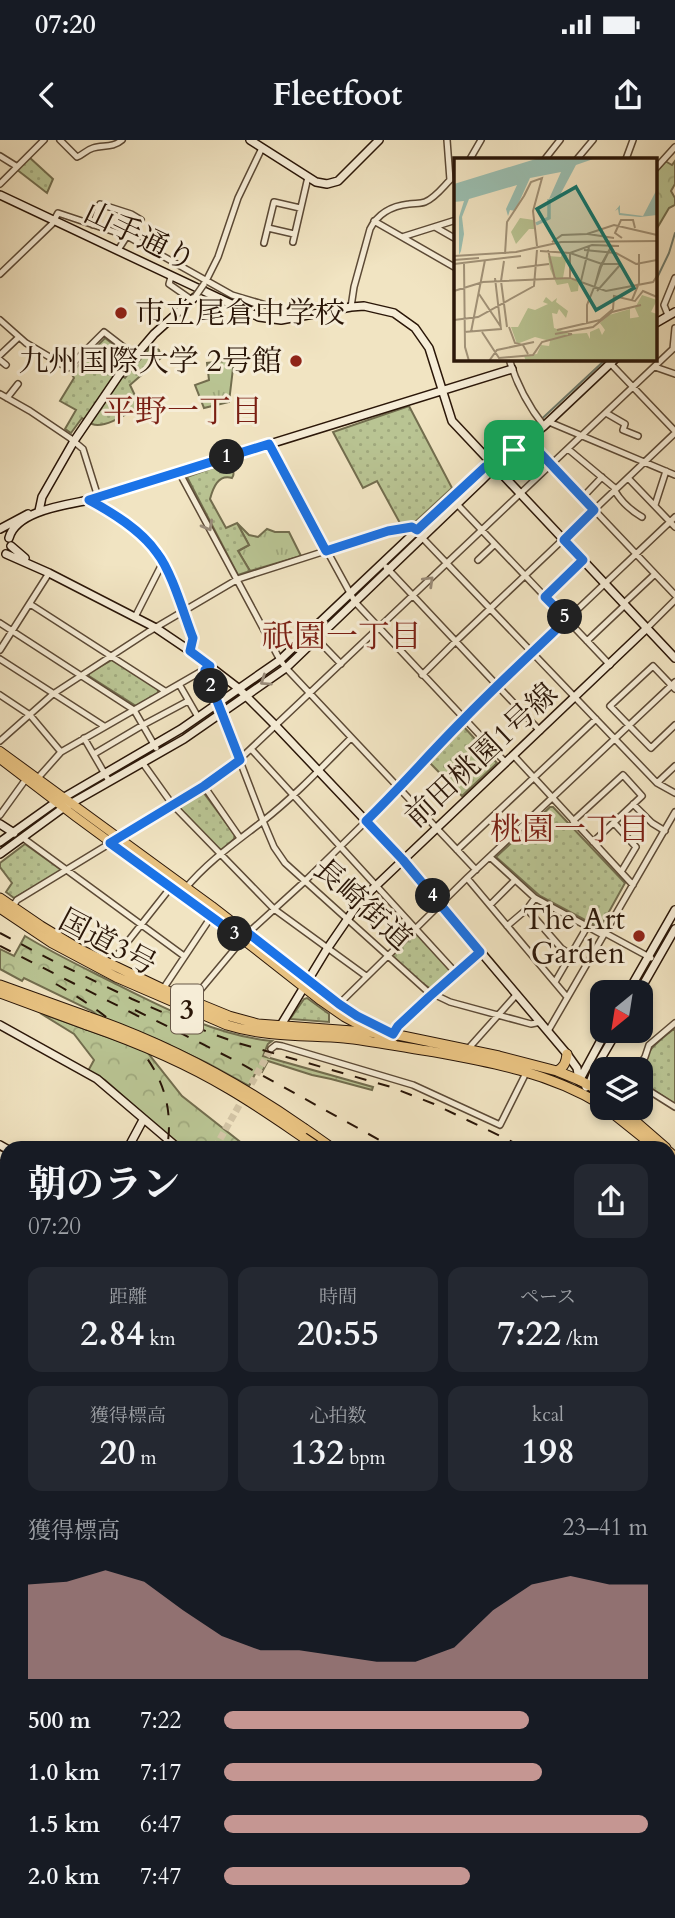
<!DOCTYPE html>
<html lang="ja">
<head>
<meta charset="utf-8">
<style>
  body { margin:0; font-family:Cardo,"Noto Serif JP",serif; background:#242831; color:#f1f3f6; height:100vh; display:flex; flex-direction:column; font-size:26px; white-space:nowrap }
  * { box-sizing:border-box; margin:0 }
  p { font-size:23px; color:#9ea1a6 }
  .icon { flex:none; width:38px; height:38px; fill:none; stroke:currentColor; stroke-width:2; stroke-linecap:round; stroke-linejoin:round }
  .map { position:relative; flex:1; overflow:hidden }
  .panel { position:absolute; left:0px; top:1001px; width:676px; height:777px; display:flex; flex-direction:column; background:#171b24; border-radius:21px 21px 0 0; box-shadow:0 4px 10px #0003 }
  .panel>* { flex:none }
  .needle { width:46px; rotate:210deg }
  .tools { position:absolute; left:590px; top:840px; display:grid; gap:14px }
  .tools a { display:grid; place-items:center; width:63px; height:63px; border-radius:14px; background:#171b24; box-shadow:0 4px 10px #0003; font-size:35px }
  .pin { position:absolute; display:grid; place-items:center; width:60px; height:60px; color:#fff; margin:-30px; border-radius:14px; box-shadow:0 4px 10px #0006 }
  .km { position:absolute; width:35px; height:35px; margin:-18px; border-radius:50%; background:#222; color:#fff; font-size:19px; line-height:35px; text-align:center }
  .round { display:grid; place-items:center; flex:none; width:74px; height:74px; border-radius:14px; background:#242831 }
  .summary { display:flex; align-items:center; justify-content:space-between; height:119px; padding:0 28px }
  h1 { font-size:38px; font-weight:700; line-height:52px }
  .metrics { display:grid; grid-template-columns:repeat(3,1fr); gap:10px; height:119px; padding:7px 28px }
  .metrics div { display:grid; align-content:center; border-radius:14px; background:#242831; text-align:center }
  .metrics b { font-size:35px; font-weight:700 }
  .metrics small { font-size:19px; font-weight:400 }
  .metrics p { font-size:19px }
  .chart { height:196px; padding:14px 28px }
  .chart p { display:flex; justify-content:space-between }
  .chart svg { width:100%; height:126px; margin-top:7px; fill:#c59692; opacity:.7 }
  ul { padding:0 28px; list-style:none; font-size:23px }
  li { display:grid; grid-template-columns:112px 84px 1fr; align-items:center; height:52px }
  li i { height:18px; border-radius:9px; background:#c59692 }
  .status { display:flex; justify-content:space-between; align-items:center; height:49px; padding:0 35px; background:#171b24; direction:ltr }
  .status svg { height:19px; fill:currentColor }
  header { display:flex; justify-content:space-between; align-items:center; height:91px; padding:0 28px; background:#171b24; font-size:32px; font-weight:700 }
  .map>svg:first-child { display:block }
</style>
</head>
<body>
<div class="status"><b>07:20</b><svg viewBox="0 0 49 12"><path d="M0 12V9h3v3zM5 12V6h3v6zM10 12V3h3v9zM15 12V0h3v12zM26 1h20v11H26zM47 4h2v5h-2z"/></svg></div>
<header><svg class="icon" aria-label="back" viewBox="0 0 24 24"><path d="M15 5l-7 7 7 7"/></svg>Fleetfoot<svg class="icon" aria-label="share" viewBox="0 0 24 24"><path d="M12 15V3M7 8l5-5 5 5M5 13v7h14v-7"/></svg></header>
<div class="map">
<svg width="675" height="1778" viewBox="0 0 675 1778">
  <defs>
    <pattern id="grass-tufts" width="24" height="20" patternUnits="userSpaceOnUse" patternTransform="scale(1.75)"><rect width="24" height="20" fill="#b9c493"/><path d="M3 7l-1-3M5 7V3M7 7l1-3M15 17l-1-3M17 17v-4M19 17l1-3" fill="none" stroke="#9fa87d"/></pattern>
    <pattern id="forest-crowns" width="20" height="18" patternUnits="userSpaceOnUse" patternTransform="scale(1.75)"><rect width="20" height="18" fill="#b9c493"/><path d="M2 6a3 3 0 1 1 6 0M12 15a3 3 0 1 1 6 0" fill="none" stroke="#9fa87d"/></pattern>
    <pattern id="park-dots" width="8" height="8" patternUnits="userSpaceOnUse" patternTransform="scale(1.75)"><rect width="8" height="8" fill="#b9c493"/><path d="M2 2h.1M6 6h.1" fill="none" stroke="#9fa87d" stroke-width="1.8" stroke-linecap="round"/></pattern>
  </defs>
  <rect width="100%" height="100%" fill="#f1e4c2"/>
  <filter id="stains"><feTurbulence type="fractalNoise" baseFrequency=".00286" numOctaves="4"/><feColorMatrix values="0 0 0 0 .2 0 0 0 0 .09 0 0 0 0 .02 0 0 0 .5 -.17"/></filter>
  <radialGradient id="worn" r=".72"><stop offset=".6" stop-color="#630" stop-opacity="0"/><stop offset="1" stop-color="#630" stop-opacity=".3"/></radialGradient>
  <path fill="url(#grass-tufts)" stroke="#726d4e" stroke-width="2" d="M234 220 229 262 204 268 195 245 209 240 207 223Z
    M237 383 249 395 258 397 267 389 275 392H289L301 416 250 431 238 411 249 405Z"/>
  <path fill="url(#forest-crowns)" stroke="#726d4e" stroke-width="2" d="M665 21 672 25 675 21V44L671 51 675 58V65L669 68 656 90V31Z
    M25 796C51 812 78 825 106 839 158 865 213 895 272 901L268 904 263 916 373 947 372 950 331 939 312 935 268 921 262 932 257 930 249 946 207 923 154 898 148 913 182 956 248 1008H182L105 940 88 931 94 920 74 894 40 873 130 905 101 878 92 871 24 838 22 841 0 829V809L14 816Z
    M671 1442H675V1550H669L668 1446Z"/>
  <path fill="url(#park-dots)" stroke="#726d4e" stroke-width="2" d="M29 17 53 39 47 53 16 29Z
    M105 198 126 214 114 230 125 238 152 205 159 210 161 218 130 245 140 266C128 273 105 289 92 284 88 283 85 280 82 278L71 293 65 289 76 270 60 261 74 238 71 233Z
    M409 266 452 348 414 383 401 385 377 341 363 348 333 292Z
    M229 322C231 328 236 333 232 338 218 334 213 348 210 359L226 388 237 383 249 405 238 411 250 431 238 435 187 337Z
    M112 520 158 549V553L136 566 89 536V533Z
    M464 587 497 623 462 656 430 623Z
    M203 652 235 695 234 699 222 710H219L178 667V665Z
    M550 667H553L625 743 600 788 540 756 496 717Z
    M25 704 60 729 59 732 14 758 6 752 12 743 0 727V723Z
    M413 794H417L453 831 452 835 434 851 419 841 392 817V814Z
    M307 858 329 874V882L290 879 304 859Z
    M675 888V964L641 942C640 915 653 905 675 888Z"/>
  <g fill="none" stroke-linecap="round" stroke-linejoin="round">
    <path stroke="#6e7b6d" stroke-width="2" d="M656 140 669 113 675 93
      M533 287 606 219
      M668 1591 675 1593
      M474 1778 478 1771"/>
    <path stroke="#d3c5a6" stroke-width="7" stroke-dasharray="7 3.5" stroke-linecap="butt" d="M215 1008 271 909"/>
    <defs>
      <path id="street" d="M60 0 77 17C83 15 86 10 93 8 103 5 113 8 122 0
        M0 16 16 26
        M470 19 481 0
        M545 19 560 0
        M577 19 593 0
        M626 19 633 0
        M656 28 675 7
        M0 44 44 0
        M374 81 456 128
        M93 85 100 64 131 74 141 80
        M435 87 456 99
        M268 88 294 94
        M402 97 456 80
        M293 102 308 37
        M264 103 274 62 300 68
        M118 110 127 96
        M0 134 52 84 58 73 127 96 232 155 286 171 292 178
        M171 137 169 144 192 160
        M206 141 218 117 238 58 262 8
        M351 167 354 147 370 89C378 73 391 66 409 64 415 63 420 64 425 62 435 58 443 47 450 40L447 0
        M668 175 664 165 675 138
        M0 180 26 203 68 228 104 192 135 216
        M673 209 675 188
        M0 215 19 197
        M509 219C516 242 529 267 544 286
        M0 220 6 225
        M610 223 675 291
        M655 227 675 234
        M0 254 30 271 70 298 83 309 98 357
        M7 258 18 244
        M606 273 625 284 623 290 638 296
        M549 282 675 335
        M527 299 675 455
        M269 305 355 462 506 623
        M568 309 616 349
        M179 332 280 520 286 528 476 730
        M628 338 675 387
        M615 351C622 363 630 370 642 377
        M582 358 602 337
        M89 360C117 375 146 395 163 422L193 498 190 511
        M455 362 610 525
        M655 365 666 331
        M478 420 495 404
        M386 427 540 591
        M545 457 583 420
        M624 463 655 434
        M30 464 165 551
        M135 477 163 422
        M0 483 134 570 156 608
        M647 488 675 460
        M314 496 341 524
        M587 501 625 465
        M0 510 49 433
        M0 519 104 586
        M205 530 263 681 274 707 285 723 427 851 450 862 531 884 541 882
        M422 535 455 502 675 293
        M179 544 198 577
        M675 549 653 526 610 566 651 608 675 585
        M0 555 30 575 61 612
        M84 598 109 641
        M0 601 53 554 148 492 238 439 388 391 412 387 657 643 675 653
        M252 610 456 833
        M94 614 143 585 188 561
        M514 616 633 745
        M142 622 172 664 274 769 366 836
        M37 639 61 612 207 528
        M657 643 675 626
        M204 646 240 698
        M633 664 652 683 665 691
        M0 675 26 639
        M573 681 623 635 642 656 593 702
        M614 683 636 707 621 732
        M23 698 184 816
        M457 710 596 579
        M490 717 535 758 603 795
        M467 738 567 857
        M185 749C207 722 236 702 263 681 295 656 323 626 351 598
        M490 765 515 740
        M13 766 17 760 204 646 240 619 675 207
        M527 769 561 808 571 815
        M507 786 527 769 535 758
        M605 793 651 818
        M110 824 171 747
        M555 842 587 787
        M163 849 211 777
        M192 860 248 793 304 742 399 649 428 616 497 546 675 377
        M339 864 467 738 675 542
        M548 891 675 672
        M393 894 398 886 429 857 480 812
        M271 909 276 905 282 906 413 945 500 985 527 931
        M468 909 517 854
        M637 929 645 917 649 905 675 883
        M640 945 675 967
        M668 1043 675 1033
        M0 1259 7 1254
        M0 1311H7
        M0 1524 7 1519
        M668 1596 675 1598
        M668 1649 675 1652
        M668 1699 675 1702
        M0 1705 7 1690
        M668 1745 675 1748
        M107 1778 111 1771
        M480 1778 484 1771
        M598 1778 602 1771"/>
      <path id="secondary" d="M250 0 316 42 327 44 338 41 379 0
        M0 55 259 177 281 180 351 167 364 166 394 173 415 188 429 208 452 281 675 518
        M656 183 675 172
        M494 326 544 286 615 219
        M39 371 42 357 74 301 119 235 154 194 195 157
        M0 389 28 374
        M9 398C16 371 65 365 89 360L512 229
        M11 406 25 418
        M6 414 49 433 156 488 190 511 238 548 276 586 403 720 567 914 577 928 579 940
        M0 684 14 693
        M0 702 56 662 181 589 280 520 468 342 485 327 494 326 490 332 481 341 286 528 184 599 63 668 0 714
        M628 852 675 770
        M639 852 675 789
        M0 885 97 939 178 1008
        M281 885 327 809 360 761 647 488
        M579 941 606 891
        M586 947 589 945 596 927 617 891
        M0 1005 7 1009
        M128 1008 143 980
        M0 1015 7 1019
        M668 1238H675"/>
      <path id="primary" d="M0 611 212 766 339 864 357 876 392 893
        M0 619 76 677 242 799 321 861 344 877 393 903"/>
      <path id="highway" d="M0 758 41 786 81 810 163 849 229 876 258 884 393 894 499 916 557 931 579 940 602 952
        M0 768 52 803 116 837 227 885C265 897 304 895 344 898 373 901 400 907 429 911 490 922 548 932 602 965
        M0 845 89 877
        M0 853 87 885
        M596 927 598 941 602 949
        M557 931C564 927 566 923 567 914
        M606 968 656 1008
        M620 968 666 1008
        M305 989 332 1008
        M668 1011 675 1017
        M668 1020 675 1027
        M668 1177 675 1179
        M668 1189 675 1192
        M668 1197 675 1199"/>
    </defs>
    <use href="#street" stroke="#5c4a36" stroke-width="8"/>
    <use href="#secondary" stroke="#2a1608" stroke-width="10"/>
    <use href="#primary" stroke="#2a1608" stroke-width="10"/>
    <use href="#highway" stroke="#2a1608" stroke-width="11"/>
    <use href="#street" stroke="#f6edd7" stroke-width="5"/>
    <use href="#secondary" stroke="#f6edd7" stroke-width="7"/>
    <use href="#primary" stroke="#e8c281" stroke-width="8"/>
    <use href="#highway" stroke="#e8c281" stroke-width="9"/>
    <path stroke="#2a1608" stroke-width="2" stroke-dasharray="12 12" stroke-linecap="butt" d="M0 793 55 822 132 859 210 893 238 903 391 947 434 964 525 1008
      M0 806 140 877
      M56 844C118 880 181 927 167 1008
      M135 870 238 922 394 1008
      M668 1106 675 1111
      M668 1149 675 1153
      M0 1270 7 1265
      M0 1283 7 1280
      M0 1661 7 1644
      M0 1685 7 1668
      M77 1778 81 1771
      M90 1778 95 1771"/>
    <defs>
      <path id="street-bridge" d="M195 157 204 144"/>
      <path id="highway-bridge" d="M89 877C167 904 238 942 305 989
        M87 885C136 902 184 922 229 949 260 967 289 988 319 1008"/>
    </defs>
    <use href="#street-bridge" stroke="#5c4a36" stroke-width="8" stroke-linecap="butt"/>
    <use href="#highway-bridge" stroke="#2a1608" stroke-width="11" stroke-linecap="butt"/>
    <use href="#street-bridge" stroke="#f6edd7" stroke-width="5"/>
    <use href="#highway-bridge" stroke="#e8c281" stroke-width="9"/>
  </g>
  <defs><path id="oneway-chevron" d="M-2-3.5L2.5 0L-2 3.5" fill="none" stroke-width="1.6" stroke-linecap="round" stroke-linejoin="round" transform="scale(1.75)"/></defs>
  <g stroke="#9a8c7a">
    <use href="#oneway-chevron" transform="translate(208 386) rotate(61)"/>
    <use href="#oneway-chevron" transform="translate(429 441) rotate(-44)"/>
    <use href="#oneway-chevron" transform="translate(265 541) rotate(146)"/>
  </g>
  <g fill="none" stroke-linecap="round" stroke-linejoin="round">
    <defs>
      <path id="route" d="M527 299 594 370 564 400 583 420 545 457 567 479C532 513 497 545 463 580 430 613 400 648 366 681L403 720 480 812 429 857 398 886 393 894 357 876 339 864 248 793 242 799 110 703 204 646 240 620 205 530 210 526 190 511 193 498C184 475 172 432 157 413 141 390 113 373 89 360L269 304 326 411 388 391 412 387 417 390 485 327 494 326Z"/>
    </defs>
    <use href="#route" stroke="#fff" stroke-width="14"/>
    <use href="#route" stroke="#1a73e8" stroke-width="9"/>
  </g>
  <g fill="#8f2418" stroke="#f6edd7" stroke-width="2.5">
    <circle cx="121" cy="173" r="7"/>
    <circle cx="296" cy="221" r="7"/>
    <circle cx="639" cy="796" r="7"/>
  </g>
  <g text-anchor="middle" stroke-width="6" stroke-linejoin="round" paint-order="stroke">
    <rect fill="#f6edd7" stroke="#675646" stroke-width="2" x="171" y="844.5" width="32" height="49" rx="5"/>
    <g font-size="28" font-weight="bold" fill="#2a1608">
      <text x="187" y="879">3</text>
    </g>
    <g font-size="30" fill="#2a1608" stroke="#f6edd7">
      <text transform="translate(140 96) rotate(26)" y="10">山手通り</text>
      <text transform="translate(481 615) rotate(-43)" y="10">前田桃園1号線</text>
      <text transform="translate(363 764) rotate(42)" y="10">長崎街道</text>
      <text transform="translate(108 802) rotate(28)" y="10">国道3号</text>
    </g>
    <g font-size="30" fill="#2a1608" stroke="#f6edd7" text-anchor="end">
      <text x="135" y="183" text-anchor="start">市立尾倉中学校</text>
      <text x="282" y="231">九州国際大学 2号館</text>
      <text x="625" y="789">The Art<tspan x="625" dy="34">Garden</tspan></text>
    </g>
    <g font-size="32" fill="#7a1f14" stroke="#f6edd7">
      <text x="183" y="282">平野一丁目</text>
      <text x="342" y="507">祇園一丁目</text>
      <text x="570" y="700">桃園一丁目</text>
    </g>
  </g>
  <g transform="translate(454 18)">
    <rect width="203" height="203" fill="#f1e4c2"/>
    <path d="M188 137 203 142 197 154 203 156V203H72L70 198 83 196 87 187 95 188 96 183 81 179 63 186 57 169H64L74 150 81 152 94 146 89 144 92 139 98 144 103 140 102 144 114 153 112 160 105 151 103 156 98 155 100 170 118 176 133 175 136 181V174L145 170 148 177 151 172 146 165 185 159 181 150Z" fill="#b9c493"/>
    <path d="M66 60 80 62V71H75L62 86 57 74ZM108 95 113 97 109 120 125 123 124 133 117 134 114 125 103 127 96 111 94 98 107 99ZM176 151V165L188 157 203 158V203H79L106 184 122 181 133 188 139 185 149 178 152 171 146 165 155 157Z" fill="#b9c493"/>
    <path d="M85 0H142L122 7 106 37 95 41 107 14 76 20 61 53 56 52 54 58 52 51 63 27 15 41 8 59 10 76 7 93 5 97V59L10 43 0 44V26ZM203 31V57L186 59 165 57 164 51 161 53 166 47V55L189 58Z" fill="#9bbfb1"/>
    <path fill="none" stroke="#9bbfb1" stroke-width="3.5" d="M82 66 95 60V41"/>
    <path fill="none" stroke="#a19278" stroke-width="2" d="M70 38 77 24 88 20 79 53 83 88M134 76 160 80M168 80 161 75 167 62H179L181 70M98 84 108 77 133 76 160 67 203 77M158 87 147 109 141 127 146 109ZM94 92 101 121M130 92 162 95 182 106 203 102M86 93 116 95 138 87 165 88M116 95 148 106H166M51 96 53 64 70 38M0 98 62 94 107 84 203 83M0 102 25 100M50 103 47 123 53 169M10 105 11 189 15 203M0 106 67 98M63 110 95 106M116 120V95M127 123 135 89M0 133 29 124 116 120 152 133 199 124 203 118M143 133 166 107M25 136 47 169M178 142 185 125V96M0 162 24 159 80 128 83 92M133 166V147L141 127M55 169 61 185 69 187 74 196M103 172 146 162 159 151 160 138 181 143 189 133 203 139M10 174 47 171 41 120M17 174 31 102M28 174 45 200 79 197 88 184 118 176H114M101 176 139 169 158 154 187 147M35 203 43 192 80 184"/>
    <path fill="#0f766e" fill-opacity="0.15" stroke="#0f766e" stroke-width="3.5" d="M122 29 180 130 142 152 83 51Z"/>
    <rect width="203" height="203" fill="none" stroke="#2a1608" stroke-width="3.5"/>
  </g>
  <rect width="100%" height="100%" filter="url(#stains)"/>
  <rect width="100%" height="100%" fill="url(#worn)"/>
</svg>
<div class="tools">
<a><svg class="needle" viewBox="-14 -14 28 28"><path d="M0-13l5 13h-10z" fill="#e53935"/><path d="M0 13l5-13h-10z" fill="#9ea1a6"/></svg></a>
<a><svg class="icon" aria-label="layers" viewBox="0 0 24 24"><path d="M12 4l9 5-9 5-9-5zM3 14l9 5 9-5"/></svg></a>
</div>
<div class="pin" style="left:514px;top:310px;background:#1e9e55"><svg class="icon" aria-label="arrive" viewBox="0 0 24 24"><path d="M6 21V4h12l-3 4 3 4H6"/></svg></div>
<b class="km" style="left:227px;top:317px">1</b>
<b class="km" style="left:211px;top:546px">2</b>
<b class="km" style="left:235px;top:794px">3</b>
<b class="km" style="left:433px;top:756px">4</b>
<b class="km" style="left:565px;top:477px">5</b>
<section class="panel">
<div class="summary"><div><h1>朝のラン</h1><p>07:20</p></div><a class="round"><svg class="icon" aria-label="share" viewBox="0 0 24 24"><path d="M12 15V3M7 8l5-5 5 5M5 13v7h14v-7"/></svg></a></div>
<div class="metrics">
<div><p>距離</p><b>2.84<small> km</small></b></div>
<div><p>時間</p><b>20:55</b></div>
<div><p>ペース</p><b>7:22<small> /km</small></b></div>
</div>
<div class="metrics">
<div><p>獲得標高</p><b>20<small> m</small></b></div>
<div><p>心拍数</p><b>132<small> bpm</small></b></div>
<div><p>kcal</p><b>198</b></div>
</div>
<div class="chart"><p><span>獲得標高</span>23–41 m</p>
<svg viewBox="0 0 160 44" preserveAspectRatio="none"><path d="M0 44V11L10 10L20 6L30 10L40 20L50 29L60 34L70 34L80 36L90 38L100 38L110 33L120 20L130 11L140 8L150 11L160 11V44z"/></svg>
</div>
<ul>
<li><b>500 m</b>7:22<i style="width:72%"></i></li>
<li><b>1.0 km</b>7:17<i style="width:75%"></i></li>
<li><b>1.5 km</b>6:47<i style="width:100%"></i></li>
<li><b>2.0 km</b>7:47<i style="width:58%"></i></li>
</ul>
</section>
</div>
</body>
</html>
